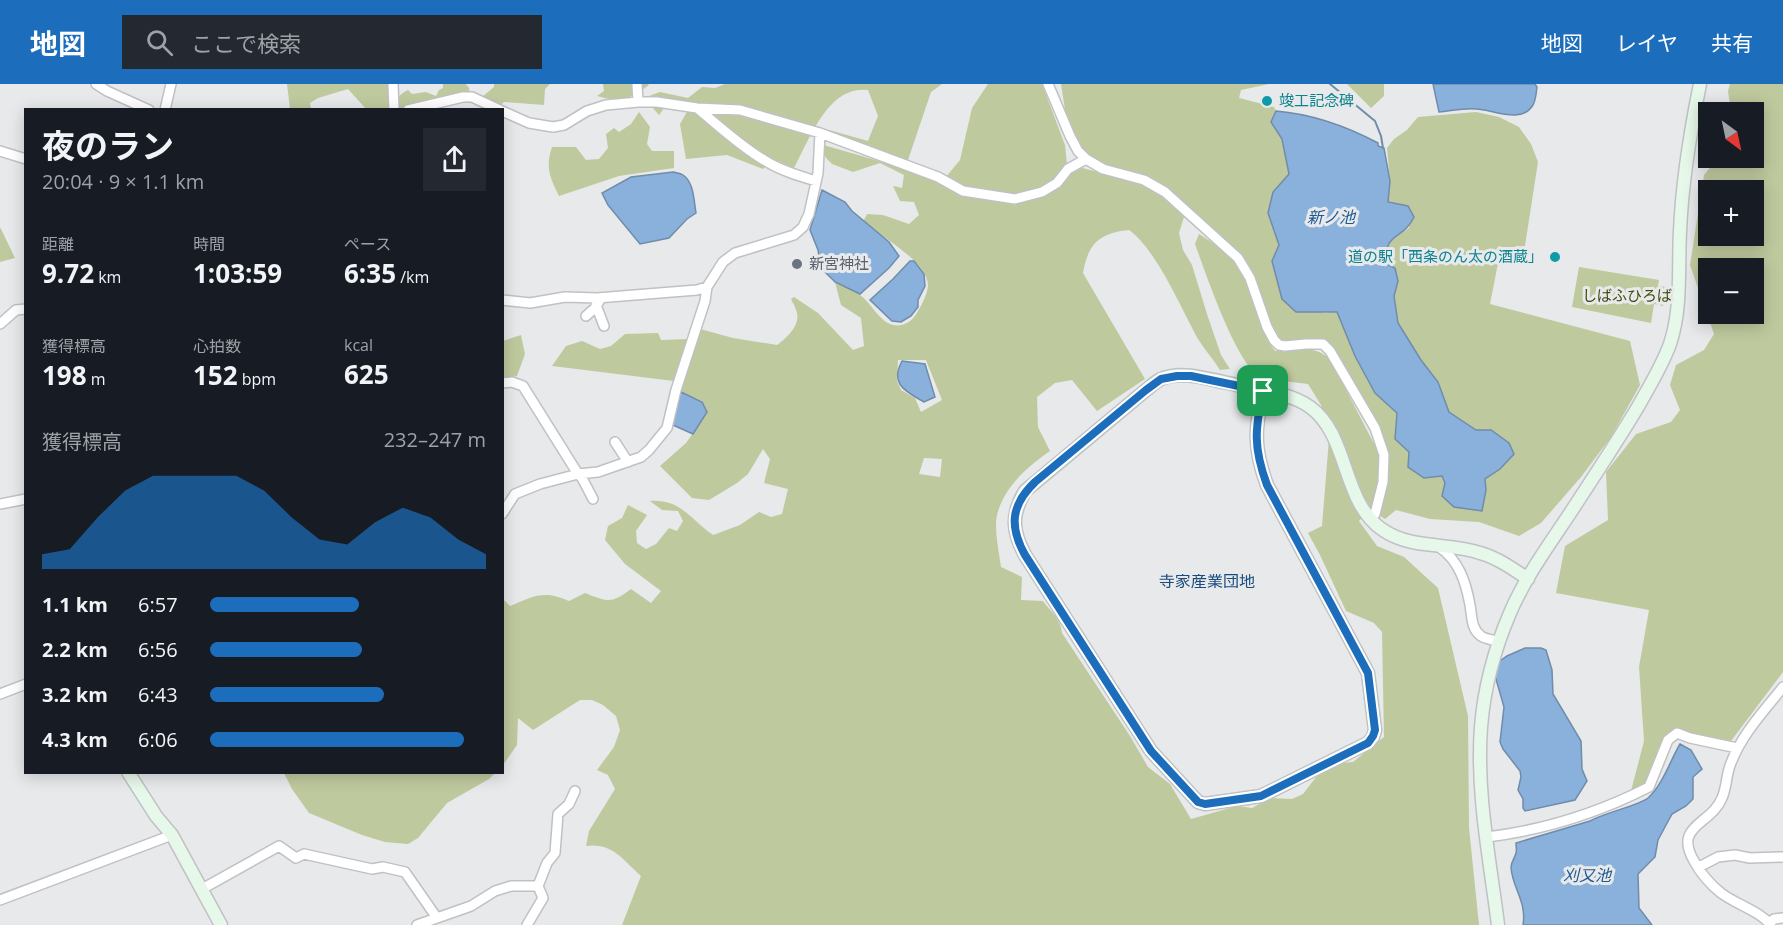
<!DOCTYPE html>
<html lang="ja">
<head>
<meta charset="utf-8">
<style>
  body { margin:0; font-family:"Open Sans","Noto Sans JP",sans-serif; background:#242831; color:#f1f3f6; height:100vh; display:flex; flex-direction:column; font-size:22px; white-space:nowrap }
  * { box-sizing:border-box; margin:0 }
  p { font-size:20px; color:#9ea1a6 }
  .icon { flex:none; width:33px; height:33px; fill:none; stroke:currentColor; stroke-width:2; stroke-linecap:round; stroke-linejoin:round }
  .map { position:relative; flex:1; overflow:hidden }
  .sheet { position:absolute; left:24px; top:24px; width:480px; height:666px; display:flex; flex-direction:column; background:#171b24; border-radius:0px; box-shadow:0 3px 15px #0003 }
  .sheet>* { flex:none }
  .needle { width:39px; rotate:147deg }
  .controls { position:absolute; left:1698px; top:18px; display:grid; gap:12px }
  .controls a { display:grid; place-items:center; width:66px; height:66px; border-radius:0px; background:#171b24; box-shadow:0 3px 15px #0003; font-size:30px }
  .pin { position:absolute; display:grid; place-items:center; width:51px; height:51px; color:#fff; margin:-26px; border-radius:12px; box-shadow:0 3px 9px #0006 }
  .round { display:grid; place-items:center; flex:none; width:63px; height:63px; border-radius:0px; background:#242831 }
  .headline { display:flex; align-items:center; justify-content:space-between; height:102px; padding:0 18px }
  h1 { font-size:33px; font-weight:700; line-height:45px }
  .figures { display:grid; grid-template-columns:repeat(3,1fr); gap:9px; height:102px; padding:6px 18px }
  .figures div { display:grid; align-content:center }
  .figures b { font-size:26px; font-weight:700 }
  .figures small { font-size:16px; font-weight:400 }
  .figures p { font-size:16px }
  .chart { height:168px; padding:12px 18px }
  .chart p { display:flex; justify-content:space-between }
  .chart svg { width:100%; height:108px; margin-top:6px; fill:#1c6ebc; opacity:.7 }
  ul { padding:0 18px; list-style:none; font-size:20px }
  li { display:grid; grid-template-columns:96px 72px 1fr; align-items:center; height:45px }
  li i { height:15px; border-radius:8px; background:#1c6ebc }
  header { display:flex; align-items:center; gap:36px; box-sizing:border-box; height:84px; padding:0 30px; background:#1c6ebc; color:#fff }
  header strong { font-size:28px }
  nav { display:flex; gap:33px; margin-inline-start:auto; font-size:21px }
  .search { width:420px; height:54px; background:#242831; display:flex; align-items:center; gap:15px; box-sizing:border-box; padding:0 21px; border-radius:0px; color:#9ea1a6; font-size:22px }
  .map>svg:first-child { display:block }
</style>
</head>
<body>
<header>
<strong>地図</strong>
<div class="search"><svg class="icon" aria-label="search" viewBox="0 0 24 24"><circle cx="10" cy="10" r="6"/><path d="M15 15l6 6"/></svg>ここで検索</div>
<nav><a>地図</a><a>レイヤ</a><a>共有</a></nav>
</header>
<div class="map">
<svg width="1783" height="841" viewBox="0 0 1783 841">
  <rect width="100%" height="100%" fill="#e7e9eb"/>
  <path fill="#bfc99e" fill-rule="evenodd" d="M287 0H389L390 25H366L348 5 318 14 310 19 311 25H290Z
    M443 0H466L469 4 470 11 398 25C397 14 398 11 408 6L412 10 426 8 436 12 439 6 443 4Z
    M494 0H550L545 5 544 21 504 18 500 22 482 13 494 3Z
    M603 0H648L649 1C628 16 623 19 597 12L604 7Z
    M725 0H942L931 8 907 79 828 50 829 46 868 57 878 32 868 6C828 1 810 55 794 84L773 75 763 85 727 71 686 75 680 40 688 26 678 16H670L659 31 652 23 649 12 660 8 688 14 702 3 715 4Z
    M988 0H1042L1065 61 1067 80 1144 100 1164 114 1184 133 1179 149 1183 166 1192 181 1207 230 1221 271 1230 285 1220 286C1213 275 1205 266 1198 255 1181 224 1156 165 1129 146 1099 149 1088 160 1083 189L1145 295 1097 327 1072 296 1055 299 1037 313 1038 343 1050 367C1027 383 1004 403 997 431 994 445 999 468 1001 483L1022 493 1021 516 1043 517C1052 530 1060 532 1062 549L1130 652 1148 683 1170 700 1191 735 1237 722 1252 724 1270 714 1292 715 1303 710 1320 688 1333 680 1353 678 1384 653 1382 548 1374 539 1346 527 1320 471 1308 449 1322 442 1329 355 1321 321 1308 300C1296 298 1272 297 1261 293 1237 283 1205 187 1195 160L1199 150C1214 160 1234 171 1242 188 1256 213 1257 244 1275 267 1296 264 1314 261 1330 275L1384 379 1372 422 1359 437 1377 462 1404 473 1438 504 1468 632 1469 744 1479 841H622L641 792C623 776 612 758 586 762L589 747 615 705 608 691 597 686 614 663 620 646 616 632 603 621 592 616H580L533 646 518 634 517 661 503 681V515L510 522C535 512 543 506 569 517L585 509C608 518 611 520 631 505L651 519 661 507 625 480 605 456 608 442 622 434 628 421 647 431 636 447 637 459 646 465 656 460 669 444 677 447 683 437 678 427 662 426 650 417C681 415 690 435 713 451L740 441 759 428 771 433 782 430 788 405 764 399 770 375 763 365 748 390 737 399 709 416 692 414 660 382 686 359 703 335 702 317 681 308 700 245 733 254 777 261C786 254 800 242 797 229 796 224 793 219 791 215L794 213 818 229 853 266 864 262 861 234 841 221 835 198C843 202 853 205 860 211 871 219 878 235 890 240 900 244 910 239 915 232 920 224 927 212 928 202 929 179 880 151 863 138L867 130 883 131 909 140 919 131 914 118 900 117 893 102 902 104 904 91 880 79 853 88 832 80 826 74 820 60 910 86 941 99 960 76 972 24ZM898 276H926L942 316 921 328 915 314 901 306 897 297ZM924 374 942 375 940 393 919 390Z
    M1061 0H1269L1241 6 1239 14 1274 23 1276 27 1271 38 1282 55 1289 90 1273 108 1268 129 1279 162 1323 229 1337 228 1355 272 1375 309 1397 329 1395 355 1442 391 1445 399 1481 427 1486 406 1485 395 1500 385 1476 347 1449 328 1438 298 1421 276 1398 239 1394 212 1398 197C1380 168 1380 163 1409 144L1408 122 1387 118 1390 97 1387 64 1394 55 1407 46 1418 33 1476 28 1499 33 1519 43 1531 60 1538 78 1524 168 1501 164 1490 220 1630 257 1640 301 1611 353 1581 393 1541 439 1519 452 1479 438 1430 435 1396 426 1385 435 1380 432 1386 399 1387 371 1332 266 1280 258 1269 243 1261 210 1248 183 1167 105 1105 82 1088 72 1080 65 1066 32Z
    M1347 0H1384V12L1371 24Z
    M1730 0H1783V588L1731 657 1677 647 1666 651 1645 702 1631 707 1644 657 1639 583 1649 526 1556 509 1565 462 1608 436 1606 388 1636 350 1671 338 1680 326 1670 301 1676 281 1704 266 1714 250 1690 181 1704 91 1718 74H1754V28H1731L1728 7ZM1708 106H1754V152H1708ZM1708 184H1754V230H1708Z
    M639 28 650 43 647 60 652 67H674V84L619 92 559 112C550 94 545 83 552 63H576L586 76 599 75 608 64 606 50 614 44 619 48 631 40Z
    M0 143 15 174 0 178Z
    M1579 183 1659 196 1658 202 1666 203 1663 222 1654 220 1651 239 1572 223Z
    M658 249 661 256 688 255 674 297 552 282 566 262 582 257 600 265 611 262 625 250Z
    M521 251 525 270 517 292 503 294V257Z
    M284 689H495L489 695 447 719 418 754 408 760 385 758 362 751 309 729 292 705Z"/>
  <path fill="#89b1db" stroke="#708caa" stroke-width="1.5" d="M1433 0H1535L1537 3C1536 9 1536 16 1533 21 1521 41 1492 25 1476 25 1464 24 1451 27 1439 28Z
    M1276 27C1312 30 1346 42 1378 59V62L1384 64 1390 97 1388 118 1408 122 1414 133C1403 157 1381 148 1388 181L1395 184 1398 197 1394 212 1398 239 1421 276 1438 298 1449 328 1476 346H1491L1509 359 1514 370 1500 385 1485 395 1486 406 1482 427 1454 423 1442 412 1445 399 1442 392 1424 394 1408 383 1409 368 1395 355 1397 329 1375 309 1355 272 1337 228H1296L1282 215 1272 177 1279 161 1268 129 1273 108 1289 90 1282 55 1271 38Z
    M673 88C676 89 680 89 683 91 694 98 694 118 696 129L687 135 669 154 640 160 608 121 602 109 631 93Z
    M822 106 845 118 852 127 889 158 899 172 889 184 860 210 835 198 825 188 820 179 818 166 810 146Z
    M910 177H914L924 190 925 202 918 216V223L911 232 901 238 892 237 870 216 893 195Z
    M902 277 925 280 935 313 924 318C907 308 889 301 902 277Z
    M681 308 702 318 707 328 693 350 673 341Z
    M1525 564H1541L1546 566 1552 586 1553 610 1581 657 1582 685 1587 697 1575 716 1525 727 1523 724V715L1518 706 1521 693 1520 687 1503 665 1500 658 1504 623 1494 588 1497 579 1507 572Z
    M1680 660 1691 666 1702 685 1693 693V715L1686 722 1672 730 1658 756 1655 773 1638 790 1639 824 1652 841H1523C1527 817 1512 804 1511 783 1511 778 1515 774 1516 769 1517 766 1516 763 1516 759L1590 737C1604 729 1640 721 1648 714 1663 700 1670 677 1680 660Z"/>
  <g fill="none" stroke-linecap="round" stroke-linejoin="round">
    <path stroke="#708caa" stroke-width="2" d="M1330 0 1375 37 1381 52 1383 64"/>
    <defs>
      <path id="street" d="M96 0 107 7 149 26
        M393 0 394 26
        M637 0 638 18
        M1048 0 1070 52 1078 67 1086 75 1103 85 1144 96 1165 108 1238 174 1250 194 1267 243 1274 256 1279 261 1285 262 1306 260H1323L1330 267 1375 344 1384 371 1383 398 1375 430 1369 435
        M697 24C719 42 740 62 764 76 779 86 799 92 816 97
        M165 26 171 0
        M408 26 463 13H472L500 26
        M502 27 529 39 553 43 564 41 587 27 606 21 638 18H657L697 24 740 26 820 49 938 93 963 107 1015 115 1042 108 1057 99 1068 85 1086 75
        M0 67 26 75
        M502 216 530 219 565 213 597 214 697 206 707 203
        M596 221 604 242
        M586 232 595 224 601 214
        M0 240 16 226 26 225
        M502 299 512 298 523 302 578 390 582 394 593 415
        M615 358 628 378
        M0 420 26 415
        M502 430 515 410 540 400 578 390 598 388 641 373 649 366 667 344 676 306 705 217 707 203 723 178 735 169 794 151 803 143 809 130 818 89 820 49
        M1439 463C1459 476 1466 499 1470 521 1472 532 1471 545 1481 552 1485 555 1494 556 1499 558
        M0 610 26 600
        M1487 753C1544 746 1598 729 1649 703L1668 656 1677 649 1690 654 1737 664
        M1699 783 1718 773 1735 771 1750 774 1782 773
        M202 805 279 762 296 774 304 770 372 785 383 783 405 788 437 834
        M0 816 172 751
        M1770 839 1774 835 1783 834
        M417 841 471 822 495 807 511 802H538
        M527 841 543 814 538 802 547 779 555 769 558 730 569 720 575 707
        M1771 841C1758 826 1737 821 1721 809 1711 801 1700 788 1694 777 1673 741 1711 741 1722 714 1727 703 1726 690 1731 679 1742 650 1764 627 1783 603"/>
      <path id="secondary" d="M1263 307C1255 345 1253 363 1267 401L1368 589 1375 646 1373 653 1368 659 1261 712 1205 720 1198 718 1151 667 1025 471C1012 447 1011 431 1025 407L1146 306C1150 303 1155 298 1161 295 1181 286 1207 295 1228 299 1253 305 1290 308 1310 323 1350 352 1341 418 1383 446 1412 466 1449 458 1480 469 1498 474 1513 485 1528 495
        M128 688 156 732 172 751 221 841
        M1498 841C1490 776 1476 709 1481 643 1484 605 1495 564 1510 529 1527 489 1555 453 1578 417 1599 385 1620 353 1639 321 1650 301 1662 282 1670 260 1682 224 1678 186 1680 148 1682 98 1690 49 1700 0"/>
    </defs>
    <use href="#street" stroke="#bfc1c4" stroke-width="12"/>
    <use href="#secondary" stroke="#bfc1c4" stroke-width="15"/>
    <use href="#street" stroke="#fff" stroke-width="9"/>
    <use href="#secondary" stroke="#e6f8e9" stroke-width="12"/>
  </g>
  <g fill="none" stroke-linecap="round" stroke-linejoin="round">
    <defs>
      <path id="route" d="M1177 292H1191L1263 307C1255 345 1253 363 1267 401L1368 589 1375 646 1373 652 1368 659 1261 712 1205 720 1198 718 1151 667 1025 471C1009 442 1011 421 1035 398L1146 306 1161 295Z"/>
    </defs>
    <use href="#route" stroke="#fff" stroke-width="12"/>
    <use href="#route" stroke="#1c6ebc" stroke-width="8"/>
  </g>
  <g fill="#0f9aa8" stroke="#e7e9eb" stroke-width="2">
    <circle cx="1267" cy="17" r="6"/>
    <circle cx="1555" cy="173" r="6"/>
  </g>
  <circle fill="#6b7280" stroke="#e7e9eb" stroke-width="2" cx="797" cy="180" r="6"/>
  <g text-anchor="middle" stroke-width="6" stroke-linejoin="round" paint-order="stroke">
    <g font-size="15" fill="#0d838f" stroke="#e7e9eb" text-anchor="start">
      <text x="1279" y="22">竣工記念碑</text>
      <text x="1543" y="178" text-anchor="end">道の駅「西条のん太の酒蔵」</text>
    </g>
    <g font-size="15" fill="#5b616d" stroke="#e7e9eb" text-anchor="start">
      <text x="809" y="185">新宮神社</text>
    </g>
    <g font-size="15" fill="#404a0a" stroke="#e7e9eb">
      <text x="1627" y="217">しばふひろば</text>
    </g>
    <g font-size="16" font-style="italic" fill="#215a90" stroke="#e7e9eb">
      <text x="1331" y="139">新ノ池</text>
      <text x="1587" y="797">刈又池</text>
    </g>
    <g font-size="16" fill="#194b7d" stroke="#e7e9eb">
      <text x="1207" y="503">寺家産業団地</text>
    </g>
  </g>
</svg>
<div class="controls">
<a><svg class="needle" viewBox="-14 -14 28 28"><path d="M0-13l5 13h-10z" fill="#e53935"/><path d="M0 13l5-13h-10z" fill="#9ea1a6"/></svg></a>
<a>+</a>
<a>−</a>
</div>
<div class="pin" style="left:1263px;top:307px;background:#1e9e55"><svg class="icon" aria-label="arrive" viewBox="0 0 24 24"><path d="M6 21V4h12l-3 4 3 4H6"/></svg></div>
<section class="sheet">
<div class="headline"><div><h1>夜のラン</h1><p>20:04 · 9 × 1.1 km</p></div><a class="round"><svg class="icon" aria-label="share" viewBox="0 0 24 24"><path d="M12 15V3M7 8l5-5 5 5M5 13v7h14v-7"/></svg></a></div>
<div class="figures">
<div><p>距離</p><b>9.72<small> km</small></b></div>
<div><p>時間</p><b>1:03:59</b></div>
<div><p>ペース</p><b>6:35<small> /km</small></b></div>
</div>
<div class="figures">
<div><p>獲得標高</p><b>198<small> m</small></b></div>
<div><p>心拍数</p><b>152<small> bpm</small></b></div>
<div><p>kcal</p><b>625</b></div>
</div>
<div class="chart"><p><span>獲得標高</span>232–247 m</p>
<svg viewBox="0 0 160 44" preserveAspectRatio="none"><path d="M0 44V38L10 36L20 23L30 12L40 6L50 6L60 6L70 6L80 12L90 23L100 32L110 34L120 25L130 19L140 23L150 32L160 38V44z"/></svg>
</div>
<ul>
<li><b>1.1 km</b>6:57<i style="width:54%"></i></li>
<li><b>2.2 km</b>6:56<i style="width:55%"></i></li>
<li><b>3.2 km</b>6:43<i style="width:63%"></i></li>
<li><b>4.3 km</b>6:06<i style="width:92%"></i></li>
</ul>
</section>
</div>
</body>
</html>
